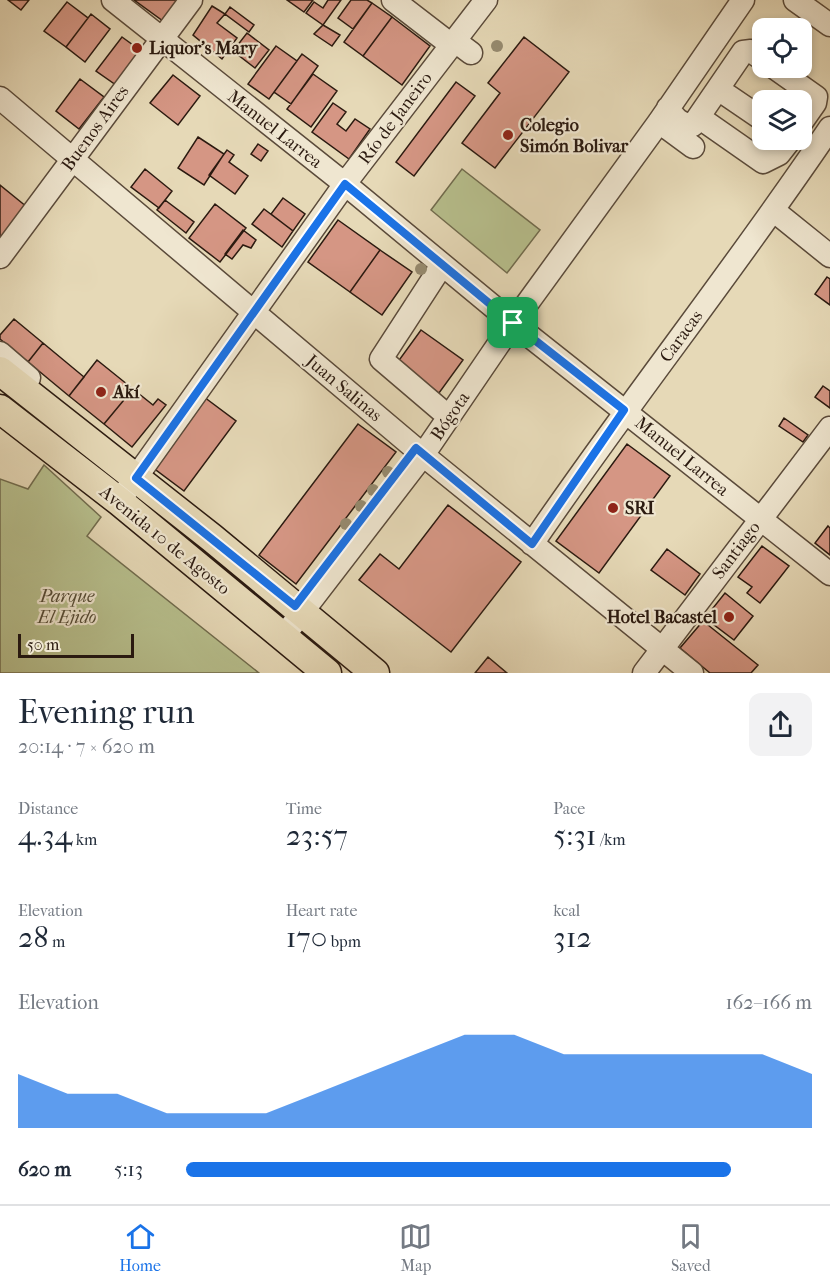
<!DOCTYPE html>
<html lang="en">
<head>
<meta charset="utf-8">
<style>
  body { margin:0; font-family:"IM FELL French Canon",serif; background:#f2f2f3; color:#1f2937; height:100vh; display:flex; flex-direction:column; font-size:22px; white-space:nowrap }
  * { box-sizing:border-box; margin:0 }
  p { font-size:20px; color:#747a83 }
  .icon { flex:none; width:33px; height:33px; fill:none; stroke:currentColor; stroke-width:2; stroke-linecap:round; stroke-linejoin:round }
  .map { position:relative; height:673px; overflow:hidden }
  .drawer { display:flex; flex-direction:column; background:#fff; flex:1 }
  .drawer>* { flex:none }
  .tools { position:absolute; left:752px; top:18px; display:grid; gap:12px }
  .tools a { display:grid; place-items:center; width:60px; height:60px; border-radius:12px; background:#fff; box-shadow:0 3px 9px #0003; font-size:30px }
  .scale { position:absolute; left:18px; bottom:15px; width:116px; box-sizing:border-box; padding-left:6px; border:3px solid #2b1a10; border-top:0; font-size:16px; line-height:21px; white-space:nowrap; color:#2b1a10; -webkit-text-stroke:4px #efe6d0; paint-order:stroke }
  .pin { position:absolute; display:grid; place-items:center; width:51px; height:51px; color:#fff; margin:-26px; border-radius:12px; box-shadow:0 3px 9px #0006 }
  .round { display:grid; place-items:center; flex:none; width:63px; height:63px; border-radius:12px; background:#f2f2f3 }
  .headline { display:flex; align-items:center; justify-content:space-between; height:102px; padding:0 18px }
  h1 { font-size:33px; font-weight:600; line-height:45px }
  .metrics { display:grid; grid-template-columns:repeat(3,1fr); gap:9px; height:102px; padding:6px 18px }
  .metrics div { display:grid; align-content:center }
  .metrics b { font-size:30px; font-weight:600 }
  .metrics small { font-size:16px; font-weight:400 }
  .metrics p { font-size:16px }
  .chart { height:168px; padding:12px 18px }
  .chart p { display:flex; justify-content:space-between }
  .chart svg { width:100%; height:108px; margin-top:6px; fill:#1a73e8; opacity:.7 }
  ul { padding:0 18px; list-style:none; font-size:20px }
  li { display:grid; grid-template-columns:96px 72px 1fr; align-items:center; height:45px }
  li i { height:15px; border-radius:8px; background:#1a73e8 }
  .tabs { display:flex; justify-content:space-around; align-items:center; height:84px; border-top:2px solid #e0e1e3; background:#fff; font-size:16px; color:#747a83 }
  .tabs a { display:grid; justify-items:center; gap:3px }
  .tabs .active { color:#1a73e8 }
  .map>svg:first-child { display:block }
</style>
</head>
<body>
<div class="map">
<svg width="830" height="673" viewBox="0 0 830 673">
  <rect width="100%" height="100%" fill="#e6d9b7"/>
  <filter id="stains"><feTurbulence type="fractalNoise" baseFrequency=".00333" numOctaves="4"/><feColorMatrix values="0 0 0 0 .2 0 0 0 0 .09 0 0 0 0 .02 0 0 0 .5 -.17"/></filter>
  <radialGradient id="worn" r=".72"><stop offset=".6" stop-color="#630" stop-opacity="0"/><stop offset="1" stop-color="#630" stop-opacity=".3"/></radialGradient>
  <path fill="#b7bf8d" stroke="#716c4e" stroke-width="1.5" d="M462 169 540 230 507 273 431 210Z
    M44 465 101 517 87 536 259 673H0V479L28 489Z"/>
  <path fill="#d59684" stroke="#2b1a10" stroke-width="1.5" d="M8 0H29L21 10Z
    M134 0H179L163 21Z
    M287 0H313L304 12Z
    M328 0H341L323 25 306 13 314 2 323 8Z
    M351 0H367L372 3 353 29 338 18Z
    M67 2 88 18 66 47 44 31Z
    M372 3 392 17 363 56 344 42Z
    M212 6 225 14 217 23 237 38 222 59 193 35Z
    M230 7 254 25 249 32 225 14Z
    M91 14 110 29 85 62 66 47Z
    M392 17 430 46 402 85 363 56Z
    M323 25 340 35 332 46 314 34Z
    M247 33 269 50 255 68 233 51Z
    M122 37 137 48 138 55 116 85 96 71Z
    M524 37 569 72 495 168 462 143 500 93 488 83Z
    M276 46 297 61 269 99 248 84Z
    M302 54 318 66 291 104 274 92Z
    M313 74 337 91 311 127 287 109Z
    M173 75 200 96 178 125 150 103Z
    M80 79 104 97 79 129 56 111Z
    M456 82 475 96 414 176 396 162Z
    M333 103 346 112 337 124 346 131 355 119 370 129 349 159 312 132Z
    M198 137 224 154 204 185 178 168Z
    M258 144 268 151 261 161 251 154Z
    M227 150 234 155 229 162 248 176 235 194 209 175Z
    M145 169 172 191 159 208 131 187Z
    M0 185 27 207 0 240Z
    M283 198 305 214 293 231 271 214Z
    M165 200 194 222 186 233 157 210Z
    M215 204 246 228 220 262 189 238Z
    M264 209 293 231 282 247 252 224Z
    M338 220 380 250 350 292 308 262Z
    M243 230 256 240 251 248 243 245 232 259 225 254Z
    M380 250 412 272 382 315 350 292Z
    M827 277 830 279V305L815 294Z
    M14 319 43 343 28 362 0 339V335Z
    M421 330 463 360 439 393 397 363Z
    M43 343 84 377 69 396 28 362Z
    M97 360 133 389 104 424 69 396Z
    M823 386 830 391V408L815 397Z
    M133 389 153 405 158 399 166 405 132 447 104 424Z
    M204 397 236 421 184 491 152 467Z
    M784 418 808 435 803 442 779 426Z
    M358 424 396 452 296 584 259 555Z
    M627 444 670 476 599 573 556 541Z
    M448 505 521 562 451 652 359 580 380 554 399 569Z
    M828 526 830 528V555L815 543Z
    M762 546 789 566 760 603 747 593 752 587 738 577Z
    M667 549 700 574 685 595 651 570Z
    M725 593 753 616 734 640 705 618Z
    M703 621 758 665 751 673H710L680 648Z
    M488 657 507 673H475Z"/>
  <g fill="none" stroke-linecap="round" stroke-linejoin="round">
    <defs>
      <path id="minor" d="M113 0 345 184 513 323 830 574
        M393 0 450 44H459L471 53
        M795 0 830 25
        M775 68 816 97 815 103 801 123
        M718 89 762 119
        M0 98 423 455 692 673
        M668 108C675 119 680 124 693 125L743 52 751 51 762 59
        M700 118 763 162 779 154 790 140
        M659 122 693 147
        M773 210 830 256
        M0 257 191 0
        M442 265 381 359 449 417
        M0 353 29 378
        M127 490 350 177 486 0
        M532 544C628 403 735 269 830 128
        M283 637 423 455 513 323 659 122 743 0
        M644 673 830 428"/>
      <path id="major" d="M0 371 212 538 375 673
        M0 409 120 502 327 673"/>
    </defs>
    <use href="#minor" stroke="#5a4a3a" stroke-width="25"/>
    <use href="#major" stroke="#2b1a10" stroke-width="31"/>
    <use href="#minor" stroke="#efe6d0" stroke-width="22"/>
    <use href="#major" stroke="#e6d9b7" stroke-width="28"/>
  </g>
  <g fill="#968b70">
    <circle cx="497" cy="46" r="6"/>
    <circle cx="421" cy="269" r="6"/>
    <circle cx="388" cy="472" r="6"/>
    <circle cx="373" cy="490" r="6"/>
    <circle cx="361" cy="506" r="6"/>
    <circle cx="346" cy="524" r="6"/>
  </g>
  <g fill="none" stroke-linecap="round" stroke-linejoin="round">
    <defs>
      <path id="route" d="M345 184 513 323 624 410 532 544 416 448 295 606 136 478Z"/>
    </defs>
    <use href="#route" stroke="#fff" stroke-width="12"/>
    <use href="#route" stroke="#1a73e8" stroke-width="8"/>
  </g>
  <g fill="#8f2418" stroke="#efe6d0" stroke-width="2">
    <circle cx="137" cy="48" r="6"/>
    <circle cx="508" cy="135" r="6"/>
    <circle cx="101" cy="392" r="6"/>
    <circle cx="613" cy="508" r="6"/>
    <circle cx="729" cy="617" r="6"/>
  </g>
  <g text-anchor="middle" stroke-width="4.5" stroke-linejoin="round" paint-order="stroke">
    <g font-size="18" font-weight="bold" fill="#2b1a10" stroke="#efe6d0" text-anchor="start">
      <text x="149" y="54">Liquor's Mary</text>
      <text x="520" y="131">Colegio<tspan x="520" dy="21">Simón Bolivar</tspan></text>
      <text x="113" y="398">Akí</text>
      <text x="625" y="514">SRI</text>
      <text x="717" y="623" text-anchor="end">Hotel Bacastel</text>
    </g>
    <g font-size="18" fill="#2b1a10" stroke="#efe6d0">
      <text transform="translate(395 118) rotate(-53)" y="6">Río de Janeiro</text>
      <text transform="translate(95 128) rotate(-54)" y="6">Buenos Aires</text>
      <text transform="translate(275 129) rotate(38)" y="6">Manuel Larrea</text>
      <text transform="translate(681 336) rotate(-54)" y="6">Caracas</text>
      <text transform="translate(344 388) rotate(40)" y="6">Juan Salinas</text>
      <text transform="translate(450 416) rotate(-56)" y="6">Bógota</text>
      <text transform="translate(682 456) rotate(39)" y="6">Manuel Larrea</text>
      <text transform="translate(165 540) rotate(39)" y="6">Avenida 10 de Agosto</text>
      <text transform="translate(736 550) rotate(-53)" y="6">Santiago</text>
    </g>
    <g font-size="18" font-style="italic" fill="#554c36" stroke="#efe6d0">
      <text x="67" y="602">Parque<tspan x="67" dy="21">El Ejido</tspan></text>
    </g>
  </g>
  <rect width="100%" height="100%" filter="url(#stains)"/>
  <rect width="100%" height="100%" fill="url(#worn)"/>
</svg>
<div class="tools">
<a><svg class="icon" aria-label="locate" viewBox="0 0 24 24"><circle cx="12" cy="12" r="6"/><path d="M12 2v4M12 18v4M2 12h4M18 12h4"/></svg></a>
<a><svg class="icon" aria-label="layers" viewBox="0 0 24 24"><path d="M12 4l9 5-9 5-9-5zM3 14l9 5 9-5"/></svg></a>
</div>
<div class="scale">50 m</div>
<div class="pin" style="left:513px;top:323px;background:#1e9e55"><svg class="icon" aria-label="arrive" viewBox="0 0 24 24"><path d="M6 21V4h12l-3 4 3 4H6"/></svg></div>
</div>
<section class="drawer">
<div class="headline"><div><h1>Evening run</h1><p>20:14 · 7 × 620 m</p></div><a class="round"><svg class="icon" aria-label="share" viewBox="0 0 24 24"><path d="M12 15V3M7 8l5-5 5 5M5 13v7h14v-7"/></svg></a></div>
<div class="metrics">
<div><p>Distance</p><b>4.34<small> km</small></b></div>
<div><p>Time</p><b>23:57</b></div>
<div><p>Pace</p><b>5:31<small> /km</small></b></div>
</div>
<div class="metrics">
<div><p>Elevation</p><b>28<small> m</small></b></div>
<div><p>Heart rate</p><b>170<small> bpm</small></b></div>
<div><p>kcal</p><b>312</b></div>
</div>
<div class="chart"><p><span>Elevation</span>162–166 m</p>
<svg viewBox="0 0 160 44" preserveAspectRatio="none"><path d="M0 44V22L10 30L20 30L30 38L40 38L50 38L60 30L70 22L80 14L90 6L100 6L110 14L120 14L130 14L140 14L150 14L160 22V44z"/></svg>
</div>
<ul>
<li><b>620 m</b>5:13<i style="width:87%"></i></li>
</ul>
</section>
<nav class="tabs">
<a class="active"><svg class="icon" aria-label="home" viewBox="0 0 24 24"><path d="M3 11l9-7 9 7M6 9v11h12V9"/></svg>Home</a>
<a><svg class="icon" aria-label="map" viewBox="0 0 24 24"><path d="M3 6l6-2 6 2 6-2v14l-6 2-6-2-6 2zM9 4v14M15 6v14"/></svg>Map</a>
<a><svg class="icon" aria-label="saved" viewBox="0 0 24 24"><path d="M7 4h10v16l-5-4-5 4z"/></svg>Saved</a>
</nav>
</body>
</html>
